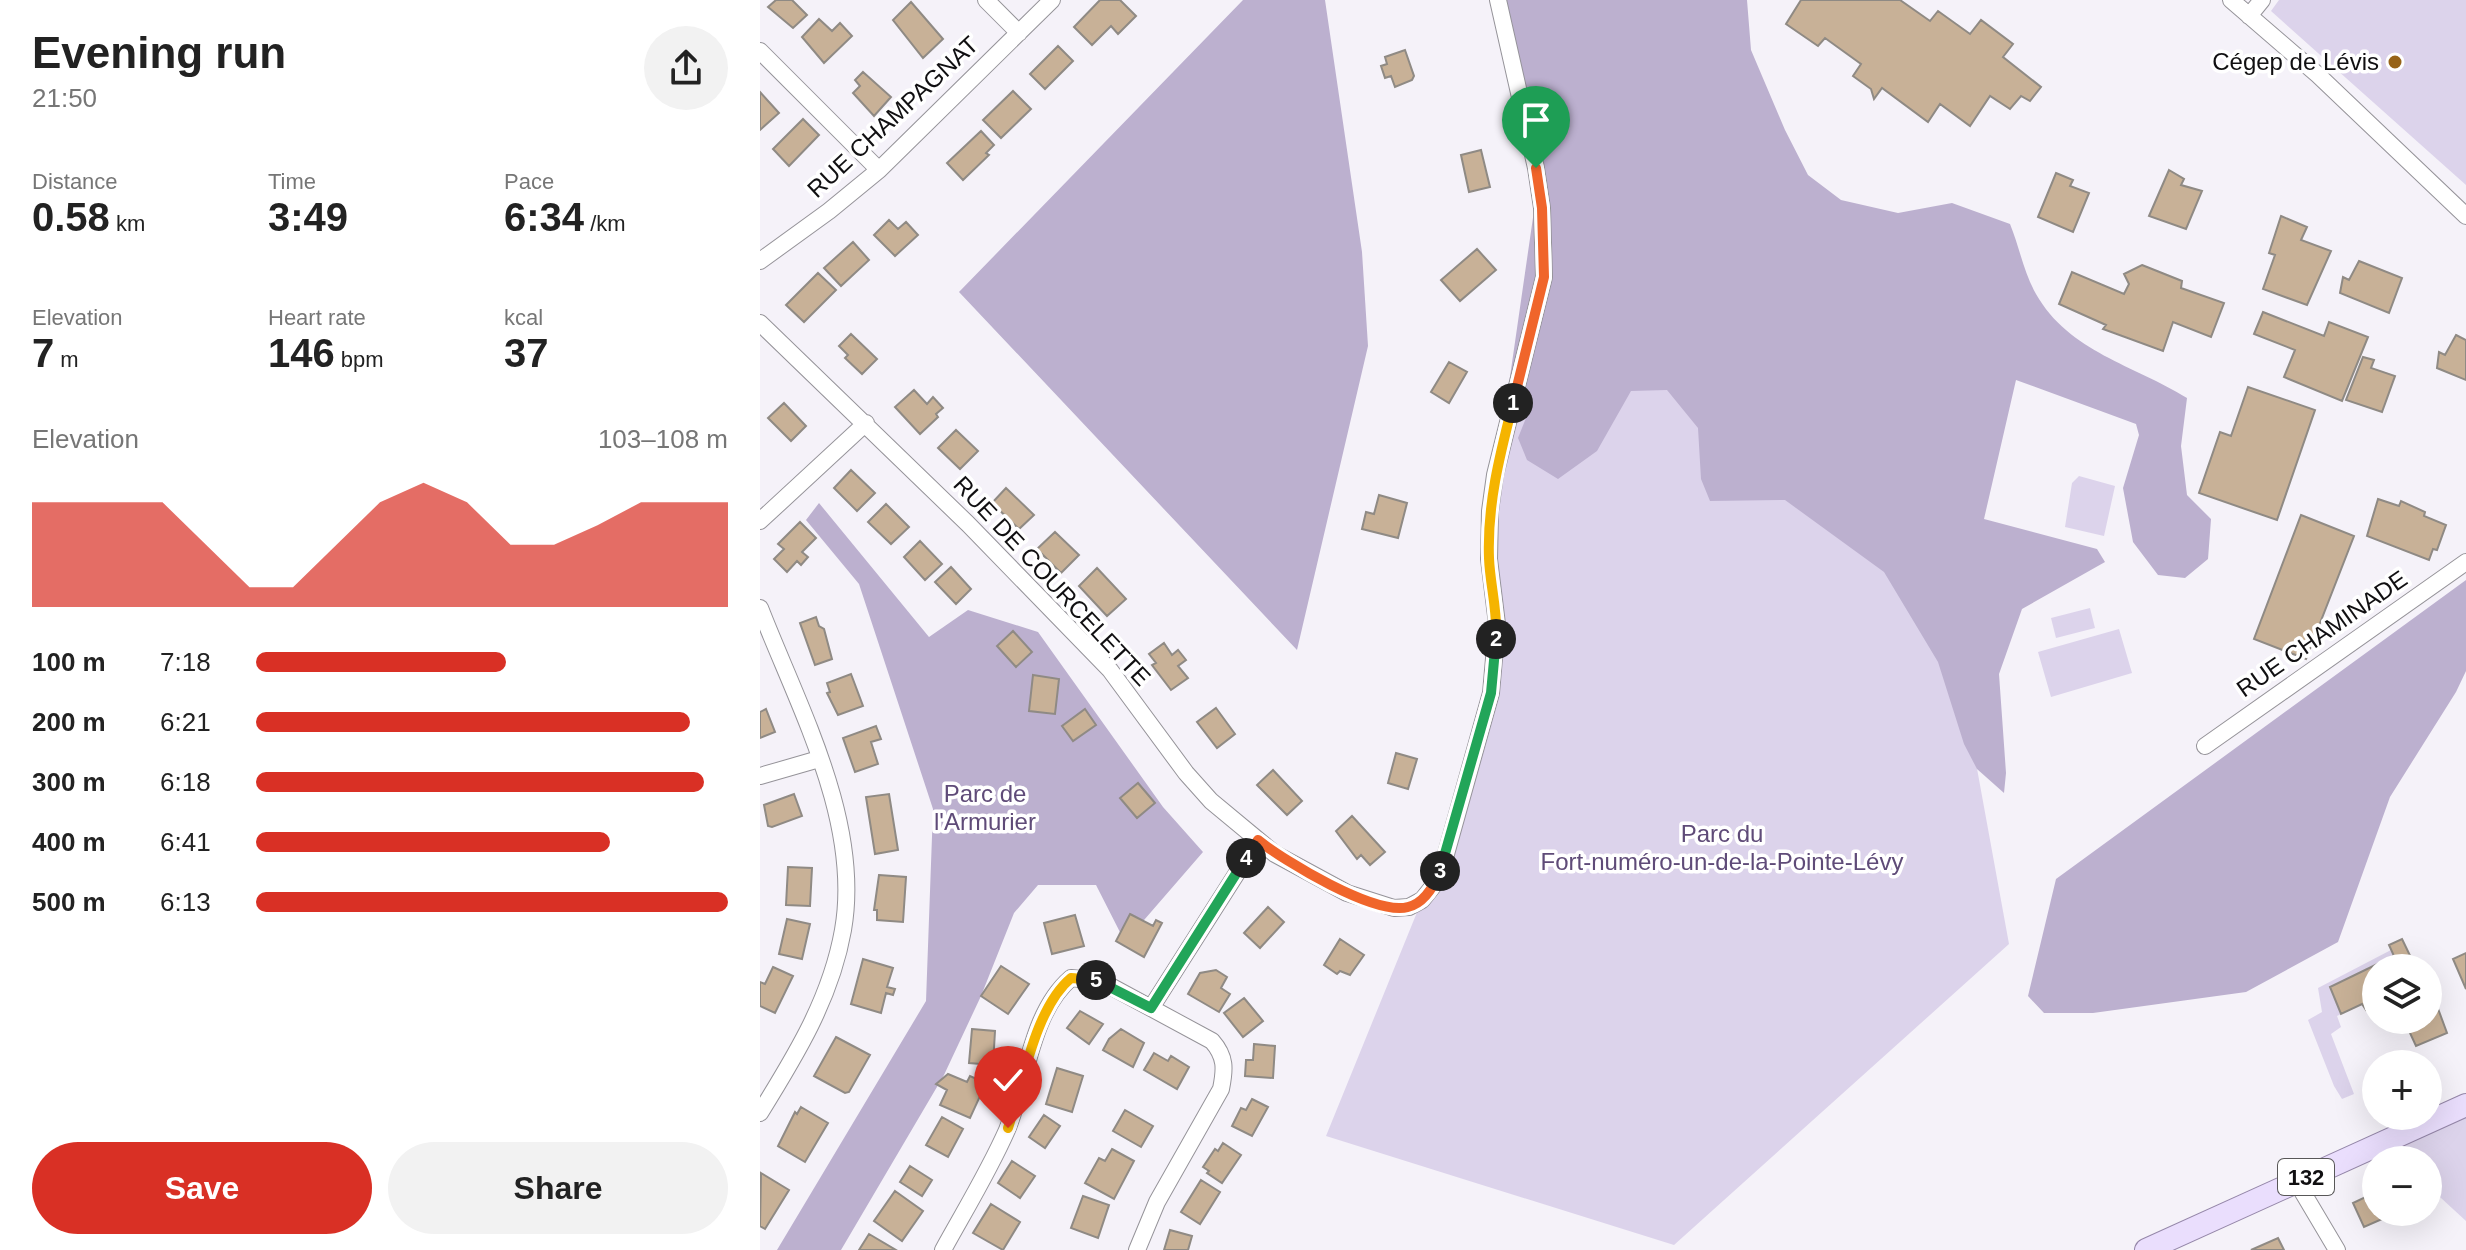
<!DOCTYPE html>
<html lang="en">
<head>
<meta charset="utf-8">
<style>
  body { margin:0; font-family:Arial,sans-serif; background:#f2f2f2; color:#222; height:100vh; display:flex; flex-direction:column; font-size:30px; white-space:nowrap }
  * { box-sizing:border-box; margin:0 }
  p { font-size:26px; color:#767676 }
  .icon { flex:none; width:44px; height:44px; fill:none; stroke:currentColor; stroke-width:2; stroke-linecap:round; stroke-linejoin:round }
  .map { position:relative; flex:1; overflow:hidden }
  .side { display:flex; flex-direction:column; background:#fff; width:760px }
  .side>* { flex:none }
  .controls { position:absolute; left:1602px; top:954px; display:grid; gap:16px }
  .controls a { display:grid; place-items:center; width:80px; height:80px; border-radius:50%; background:#fff; box-shadow:0 8px 32px #0002; font-size:40px }
  .pin { position:absolute; display:grid; place-items:center; width:68px; height:68px; color:#fff; margin:-82px -34px; border-radius:50% 50% 50% 0; rotate:-45deg; box-shadow:0 0 8px #0007 }
  .pin .icon { rotate:45deg }
  .km { position:absolute; width:40px; height:40px; margin:-20px; border-radius:50%; background:#222; color:#fff; font-size:22px; line-height:40px; text-align:center }
  .round { display:grid; place-items:center; flex:none; width:84px; height:84px; border-radius:42px; background:#f2f2f2 }
  .head { display:flex; align-items:center; justify-content:space-between; height:136px; padding:0 32px }
  h1 { font-size:44px; font-weight:700; line-height:60px }
  .figures { display:grid; grid-template-columns:repeat(3,1fr); gap:12px; height:136px; padding:8px 32px }
  .figures div { display:grid; align-content:center }
  .figures b { font-size:40px; font-weight:700 }
  .figures small { font-size:22px; font-weight:400 }
  .figures p { font-size:22px }
  .chart { height:224px; padding:16px 32px }
  .chart p { display:flex; justify-content:space-between }
  .chart svg { width:100%; height:144px; margin-top:8px; fill:#d93025; opacity:.7 }
  .button { display:flex; gap:16px; margin-top:auto; padding:16px 32px }
  .button a { flex:1; height:92px; border-radius:48px; background:#d93025; color:#fff; font-size:32px; font-weight:700; line-height:92px; text-align:center }
  .button a+a { background:#f2f2f2; color:#222 }
  ul { padding:0 32px; list-style:none; font-size:26px }
  li { display:grid; grid-template-columns:128px 96px 1fr; align-items:center; height:60px }
  li i { height:20px; border-radius:10px; background:#d93025 }
  main { display:flex; flex:1; min-height:0 }
  .map>svg:first-child { display:block }
</style>
</head>
<body>
<main>
<section class="side">
<div class="head"><div><h1>Evening run</h1><p>21:50</p></div><a class="round"><svg class="icon" aria-label="share" viewBox="0 0 24 24"><path d="M12 15V3M7 8l5-5 5 5M5 13v7h14v-7"/></svg></a></div>
<div class="figures">
<div><p>Distance</p><b>0.58<small> km</small></b></div>
<div><p>Time</p><b>3:49</b></div>
<div><p>Pace</p><b>6:34<small> /km</small></b></div>
</div>
<div class="figures">
<div><p>Elevation</p><b>7<small> m</small></b></div>
<div><p>Heart rate</p><b>146<small> bpm</small></b></div>
<div><p>kcal</p><b>37</b></div>
</div>
<div class="chart"><p><span>Elevation</span>103–108 m</p>
<svg viewBox="0 0 160 44" preserveAspectRatio="none"><path d="M0 44V12L10 12L20 12L30 12L40 25L50 38L60 38L70 25L80 12L90 6L100 12L110 25L120 25L130 19L140 12L150 12L160 12V44z"/></svg>
</div>
<ul>
<li><b>100 m</b>7:18<i style="width:53%"></i></li>
<li><b>200 m</b>6:21<i style="width:92%"></i></li>
<li><b>300 m</b>6:18<i style="width:95%"></i></li>
<li><b>400 m</b>6:41<i style="width:75%"></i></li>
<li><b>500 m</b>6:13<i style="width:100%"></i></li>
</ul>
<div class="button"><a>Save</a><a>Share</a></div>
</section>
<div class="map">
<svg width="1706" height="1250" viewBox="0 0 1706 1250">
  <rect width="100%" height="100%" fill="#f5f2f9"/>
  <path fill="#dcd3eb" d="M1519 0H1706V185L1511 11Z
    M784 277 1189 615 1249 944 914 1245 566 1136 662 900 731 693 730 511Z
    M1319 476 1355 486 1344 536 1305 527 1312 483Z
    M1330 608 1335 628 1296 638 1291 618Z
    M1359 629 1372 673 1291 697 1278 652Z
    M1631 950 1634 956 1570 987 1581 1014 1577 1016 1581 1027 1571 1034 1594 1094 1582 1099 1574 1086 1548 1020 1562 1012 1558 988Z
    M1706 1105V1221L1668 1186V1160H1639L1622 1144Z"/>
  <path fill="#bcb0cf" d="M483 0H565L602 252 608 346 537 650 199 292Z
    M734 0H987L991 50 1025 130 1048 175 1081 200 1138 213 1192 203 1250 224C1259 246 1264 273 1276 294 1309 352 1374 365 1427 398L1421 446 1427 495 1451 519 1448 559 1425 578 1398 575 1373 542 1363 488 1379 435 1376 424 1256 380 1224 519 1337 549 1345 562 1262 609 1239 674 1246 773 1244 793 1217 769 1204 744 1178 662 1124 572 1025 500 950 501 941 479 938 428 907 390 871 391 837 451 798 479 767 460 758 438 770 408 743 425 777 190Z
    M59 503 169 637 208 610 278 632 403 807 443 852 365 942 336 885H278L254 913 221 996 184 1075 81 1250H17L166 1001 173 809 99 584 46 520Z
    M1706 580V671L1696 692 1630 797 1578 942 1486 992 1333 1013H1284L1268 996 1296 879Z"/>
  <path fill="#c8b197" stroke="#8f8a84" stroke-width="2" d="M16 0H32L47 15 33 28 8 7Z
    M340 0H360L376 16 358 34 351 26 332 45 314 27Z
    M1041 0H1140L1170 21 1178 11 1210 34 1221 20 1253 44 1243 57 1281 87 1270 101 1261 96 1250 109 1230 96 1210 126 1180 104 1168 122 1122 88 1114 99 1111 89 1093 76 1101 64 1065 38 1058 46 1026 24Z
    M151 2 183 39 163 58 133 20Z
    M59 19 72 31 80 23 92 36 64 63 42 37Z
    M298 46 313 61 285 89 270 74Z
    M645 50 654 76 652 80 635 87 631 76 625 78 621 66 627 64 625 57Z
    M103 72 131 97 114 116 93 93 100 86 95 80Z
    M253 91 271 109 241 138 223 120Z
    M0 92 19 113 0 130Z
    M43 119 59 135 29 166 13 149Z
    M221 131 234 145 226 153 229 155 203 180 187 163Z
    M721 150 730 187 709 192 701 155Z
    M1409 170 1424 179 1421 185 1442 191 1426 229 1389 216Z
    M1296 173 1313 180 1310 186 1329 193 1313 232 1278 217Z
    M1521 216 1547 227 1541 240 1571 251 1547 305 1503 289 1515 255 1509 253Z
    M129 220 138 229 146 222 158 235 135 256 114 235Z
    M93 242 109 260 81 286 64 268Z
    M717 249 736 270 700 301 681 280Z
    M1599 261 1642 278 1629 313 1580 293 1583 277 1589 280Z
    M1382 265 1422 281 1421 288 1464 303 1451 337 1413 322 1403 351 1343 329 1346 325 1299 304 1312 272 1364 294 1369 284 1364 274Z
    M58 273 76 290 44 322 26 305Z
    M1503 312 1564 336 1569 322 1608 337 1582 401 1524 377 1535 350 1494 334Z
    M91 334 117 359 102 374 85 358 88 355 79 346Z
    M1696 335 1706 340V380L1677 368 1679 352 1685 355Z
    M1603 357 1614 360 1611 368 1635 376 1622 412 1586 400Z
    M689 362 707 372 689 403 671 392Z
    M1488 387 1555 410 1517 520 1439 493 1460 432 1471 436Z
    M154 390 167 404 173 397 183 408 176 414 178 417 160 434 135 407Z
    M24 403 46 426 31 441 8 418Z
    M196 430 218 451 200 469 178 448Z
    M91 470 115 493 97 511 74 488Z
    M246 488 274 515 259 529 232 503Z
    M619 495 647 503 638 538 602 529 606 512 614 514Z
    M1618 499 1639 506 1641 501 1665 512 1664 516 1686 525 1677 550 1673 549 1669 560 1607 536Z
    M126 504 149 527 131 544 108 522Z
    M1541 515 1594 536 1546 659 1494 639Z
    M40 522 56 538 42 552 48 557 41 565 37 561 27 572 14 559 24 549 18 544Z
    M295 532 319 555 301 573 277 549Z
    M160 541 182 564 165 580 144 557Z
    M191 567 211 589 196 604 175 582Z
    M337 568 366 599 347 616 319 586Z
    M56 617 59 626 64 629 72 659 55 665 40 623Z
    M253 631 272 652 256 667 237 646Z
    M404 643 412 655 418 650 426 660 418 666 428 678 411 690 392 665 396 663 389 654Z
    M91 674 103 706 78 715 67 693 70 692 67 683Z
    M273 675 299 679 295 714 269 711Z
    M456 708 475 734 457 748 437 722Z
    M6 709 15 732 0 738V712Z
    M325 709 336 725 313 741 302 726Z
    M116 726 121 739 111 742 118 764 95 772 83 738Z
    M636 753 657 759 648 789 628 783Z
    M513 770 542 801 527 815 497 785Z
    M378 783 395 803 377 818 360 798Z
    M34 794 42 816 12 827 8 826 4 805Z
    M129 794 138 850 115 854 106 797Z
    M592 816 625 852 610 865 601 855 597 859 576 831Z
    M28 867 52 868 50 906 26 905Z
    M119 875 146 877 143 922 117 920V910H114Z
    M508 907 524 922 500 948 484 933Z
    M370 914 393 926 396 920 402 923 384 957 356 941Z
    M315 915 324 946 292 954 284 923Z
    M27 919 50 924 42 959 19 954Z
    M580 939 604 955 590 975 580 971 577 974 564 965Z
    M1642 939 1656 968H1616V1005L1606 1010 1602 1004 1581 1014 1570 987 1634 956 1629 945Z
    M1706 953V989L1693 959Z
    M103 959 133 968 127 987 135 989 133 995 126 993 121 1013 91 1004Z
    M241 966 269 984 248 1014 221 996Z
    M13 967 33 976 15 1013 0 1006V982L5 984Z
    M456 970 467 977 461 988 470 994 459 1012 428 994 440 973Z
    M1668 994 1673 995 1687 1033 1656 1046 1644 1020H1668Z
    M484 998 503 1021 483 1037 464 1013Z
    M320 1011 343 1024 329 1044 307 1028Z
    M212 1029 235 1031 233 1065 209 1063Z
    M361 1029 384 1043 373 1067 343 1050 349 1039Z
    M76 1037 110 1055 89 1092 85 1093 54 1076Z
    M494 1044 515 1046 513 1078 485 1076 486 1060H493Z
    M394 1053 408 1061 411 1056 429 1067 417 1089 384 1070Z
    M297 1068 323 1076 312 1112 286 1104Z
    M188 1074 207 1082 210 1076 226 1083 210 1118 180 1105 187 1090 176 1084Z
    M492 1099 508 1107 492 1136 472 1126 481 1108 486 1110Z
    M41 1107 68 1123 45 1162 18 1146 35 1112 37 1114Z
    M365 1110 393 1126 381 1147 353 1131Z
    M284 1115 300 1126 285 1148 269 1137Z
    M182 1117 203 1129 188 1157 166 1145Z
    M463 1143 481 1155 462 1183 447 1173 449 1171 443 1167 455 1149 458 1151Z
    M352 1149 374 1161 354 1199 325 1183 339 1158 345 1161Z
    M252 1161 275 1176 260 1198 238 1183Z
    M150 1166 172 1180 162 1196 140 1182Z
    M1 1173 29 1190 5 1229 0 1226Z
    M441 1180 460 1192 440 1224 421 1212Z
    M135 1191 163 1211 142 1241 114 1221Z
    M1616 1192V1212H1638L1604 1227 1593 1203Z
    M323 1196 349 1205 338 1238 311 1228Z
    M231 1204 260 1222 243 1250 213 1233Z
    M410 1230 432 1236 428 1250H404Z
    M109 1234 136 1250H99Z
    M1518 1238 1524 1250H1491Z"/>
  <g fill="none" stroke-linecap="round" stroke-linejoin="round">
    <defs>
      <path id="minor" d="M226 0 259 33
        M1471 0 1558 75 1706 216
        M1489 16 1502 0
        M0 51 119 170
        M0 261 69 211 119 170 292 0
        M0 323 208 524 350 670 426 773 451 801 515 854 587 893 634 908 649 907 662 900 674 885 686 854 731 693 737 624 729 559 730 511 735 475 784 277 782 208 776 168 738 0
        M0 521 106 423
        M0 608C38 706 102 822 83 930 71 998 36 1055 0 1113
        M1445 746 1706 562
        M0 776 59 759
        M391 1008 498 840
        M1536 1181 1577 1250
        M183 1250C205 1210 229 1171 247 1130 267 1082 270 1013 311 978L341 981 452 1041C466 1057 465 1069 461 1089L397 1202 377 1250"/>
      <path id="major" d="M1386 1250 1706 1105"/>
    </defs>
    <use href="#minor" stroke="#959399" stroke-width="18"/>
    <use href="#major" stroke="#9587a9" stroke-width="24"/>
    <use href="#minor" stroke="#fff" stroke-width="16"/>
    <use href="#major" stroke="#eadefd" stroke-width="22"/>
  </g>
  <g fill="none" stroke-linecap="round" stroke-linejoin="round">
    <defs>
      <path id="split-1" d="M753 403 784 277 782 208 776 168"/>
      <path id="split-2" d="M736 639C738 612 730 585 729 558 727 504 740 454 753 403"/>
      <path id="split-3" d="M680 871 731 693 736 639"/>
      <path id="split-4" d="M486 858 498 840C524 861 615 916 648 907 665 903 674 886 680 871"/>
      <path id="split-5" d="M336 980 391 1008 486 858"/>
      <path id="split-6" d="M248 1128C263 1083 275 1008 311 978L336 980"/>
    </defs>
    <use href="#split-1" stroke="#fff" stroke-width="16"/>
    <use href="#split-2" stroke="#fff" stroke-width="16"/>
    <use href="#split-3" stroke="#fff" stroke-width="16"/>
    <use href="#split-4" stroke="#fff" stroke-width="16"/>
    <use href="#split-5" stroke="#fff" stroke-width="16"/>
    <use href="#split-6" stroke="#fff" stroke-width="16"/>
    <use href="#split-1" stroke="#f0652b" stroke-width="10"/>
    <use href="#split-2" stroke="#f5b400" stroke-width="10"/>
    <use href="#split-3" stroke="#22a559" stroke-width="10"/>
    <use href="#split-4" stroke="#f0652b" stroke-width="10"/>
    <use href="#split-5" stroke="#22a559" stroke-width="10"/>
    <use href="#split-6" stroke="#f5b400" stroke-width="10"/>
  </g>
  <circle fill="#976318" stroke="#fff" stroke-width="3" cx="1635" cy="62" r="8"/>
  <g text-anchor="middle" stroke-width="7" stroke-linejoin="round" paint-order="stroke">
    <rect fill="#fff" stroke="#585758" stroke-width="2" x="1518" y="1159" width="56" height="36" rx="6"/>
    <g font-size="22" font-weight="bold" fill="#100f11">
      <text x="1546" y="1185">132</text>
    </g>
    <g font-size="24" fill="#100f11" stroke="#fff" text-anchor="end">
      <text x="1619" y="70">Cégep de Lévis</text>
    </g>
    <g font-size="24" fill="#100f11" stroke="#fff">
      <text transform="translate(133 117) rotate(-43)" y="8">RUE CHAMPAGNAT</text>
      <text transform="translate(292 581) rotate(47)" y="8">RUE DE COURCELETTE</text>
      <text transform="translate(1562 634) rotate(-35)" y="8">RUE CHAMINADE</text>
    </g>
    <g font-size="24" fill="#5f4b78" stroke="#fff">
      <text x="225" y="802">Parc de<tspan x="225" dy="28">l'Armurier</tspan></text>
      <text x="962" y="842">Parc du<tspan x="962" dy="28">Fort-numéro-un-de-la-Pointe-Lévy</tspan></text>
    </g>
  </g>
</svg>
<div class="controls">
<a><svg class="icon" aria-label="layers" viewBox="0 0 24 24"><path d="M12 4l9 5-9 5-9-5zM3 14l9 5 9-5"/></svg></a>
<a>+</a>
<a>−</a>
</div>
<div class="pin" style="left:776px;top:168px;background:#1e9e55"><svg class="icon" aria-label="arrive" viewBox="0 0 24 24"><path d="M6 21V4h12l-3 4 3 4H6"/></svg></div>
<div class="pin" style="left:248px;top:1128px;background:#d93025"><svg class="icon" aria-label="check" viewBox="0 0 24 24"><path d="M5 12l5 5 9-10"/></svg></div>
<b class="km" style="left:753px;top:403px">1</b>
<b class="km" style="left:736px;top:639px">2</b>
<b class="km" style="left:680px;top:871px">3</b>
<b class="km" style="left:486px;top:858px">4</b>
<b class="km" style="left:336px;top:980px">5</b>
</div>
</main>
</body>
</html>
